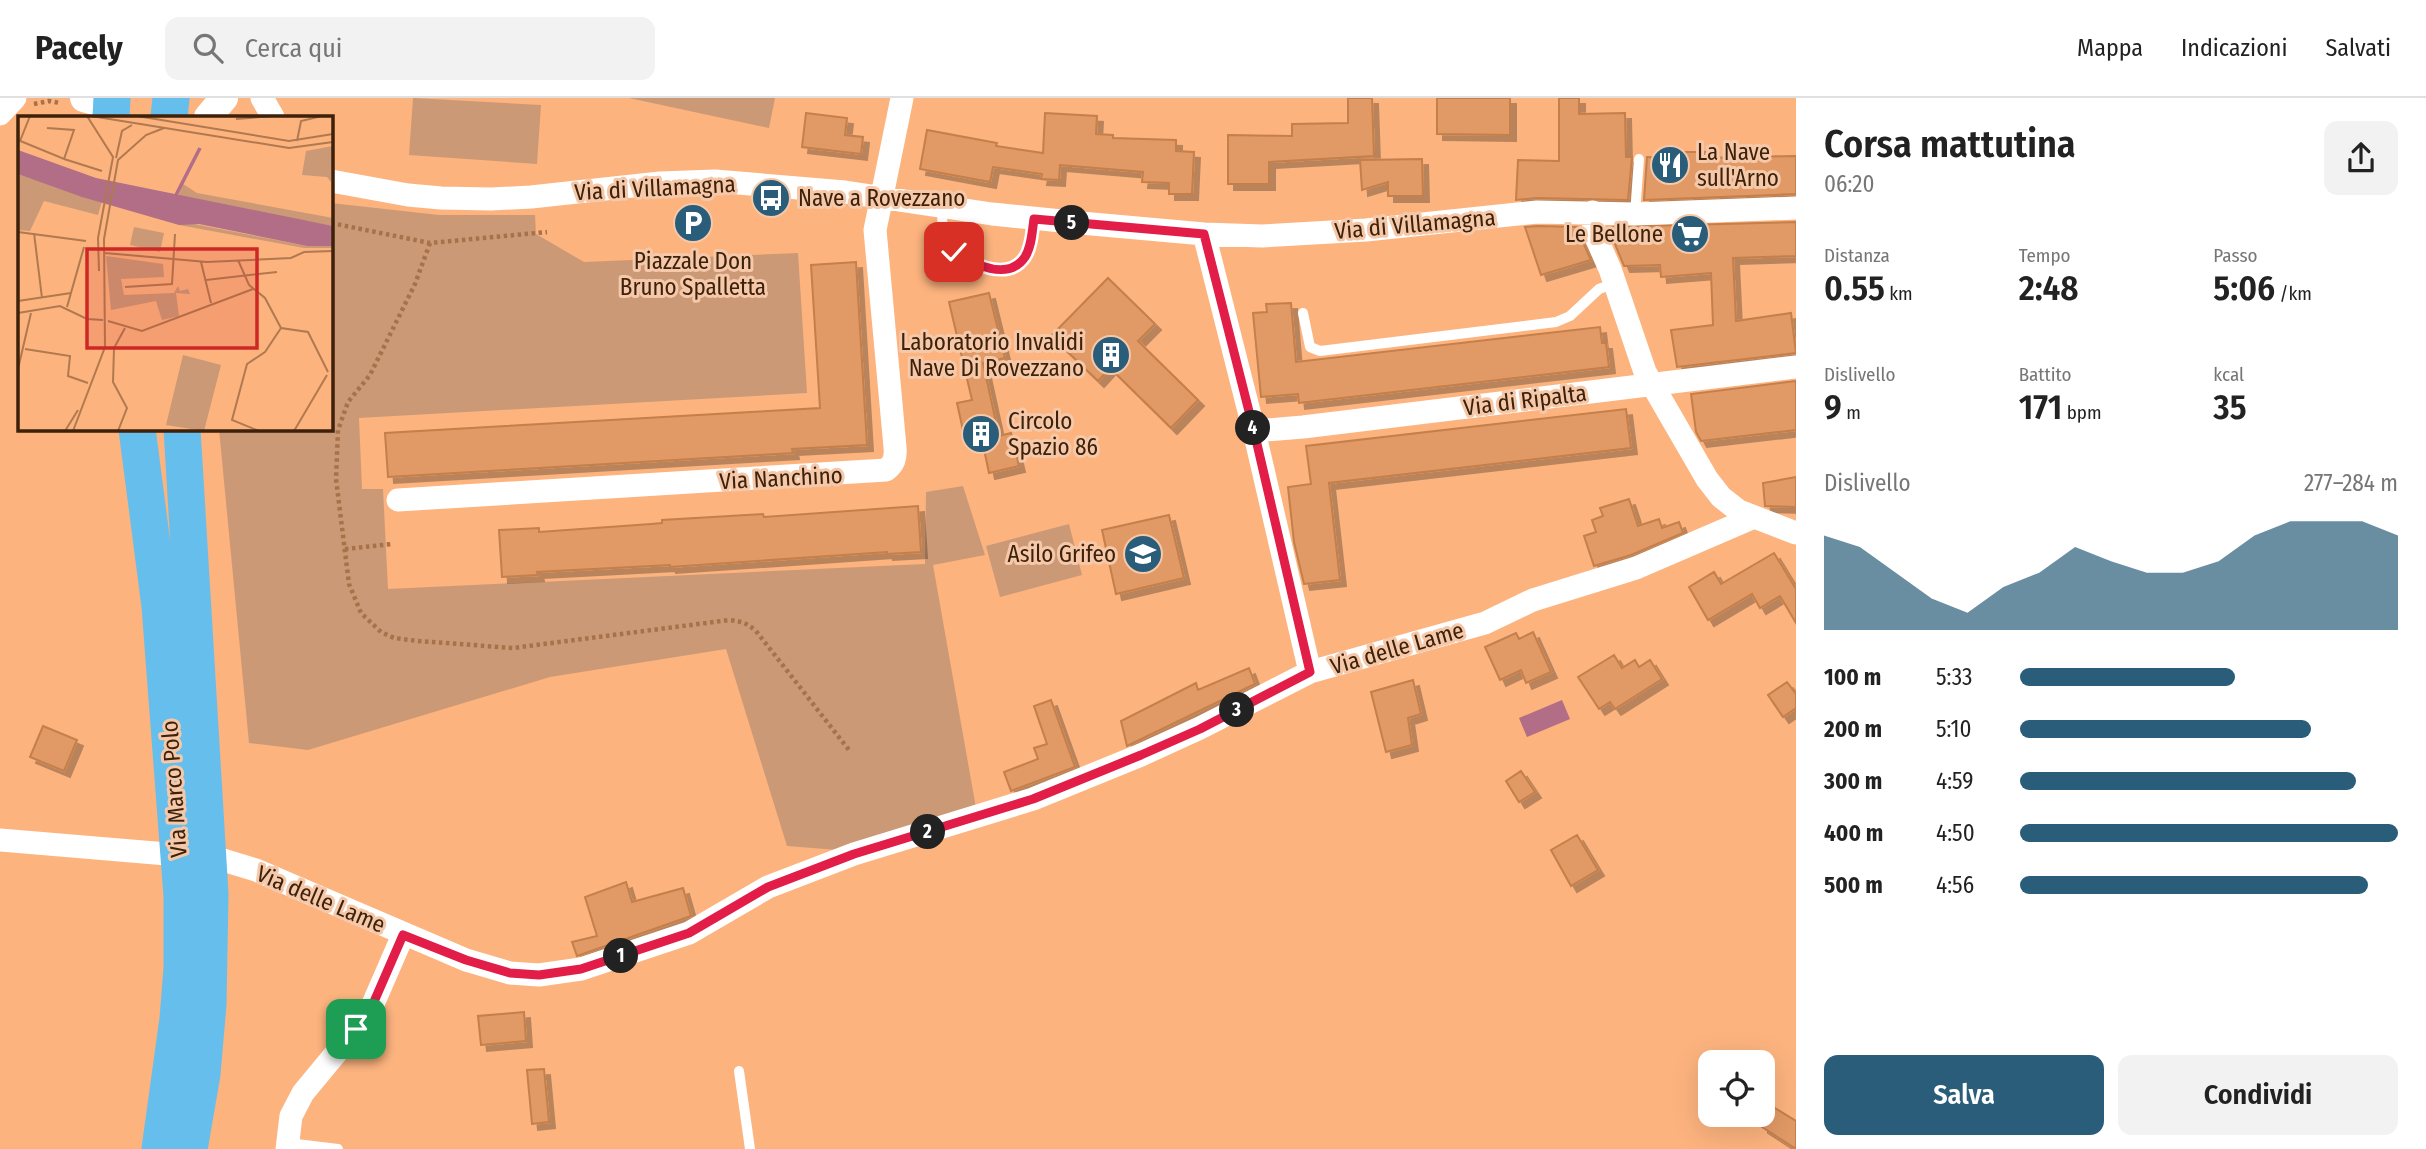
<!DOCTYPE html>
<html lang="it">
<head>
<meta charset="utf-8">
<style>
  body { margin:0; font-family:"Fira Sans Condensed",sans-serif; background:#f2f2f2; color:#222; height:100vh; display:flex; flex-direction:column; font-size:26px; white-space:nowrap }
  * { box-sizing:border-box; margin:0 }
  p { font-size:23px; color:#767676 }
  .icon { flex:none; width:38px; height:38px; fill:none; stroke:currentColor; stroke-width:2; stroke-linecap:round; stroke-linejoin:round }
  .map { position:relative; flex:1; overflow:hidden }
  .details { display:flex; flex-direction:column; background:#fff; width:630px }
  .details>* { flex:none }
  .fabs { position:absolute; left:1698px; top:952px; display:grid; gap:14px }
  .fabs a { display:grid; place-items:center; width:77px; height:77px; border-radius:14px; background:#fff; box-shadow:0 7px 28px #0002; font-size:35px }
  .pin { position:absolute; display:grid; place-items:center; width:60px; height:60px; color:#fff; margin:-30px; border-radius:14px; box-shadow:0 4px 10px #0006 }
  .km { position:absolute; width:35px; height:35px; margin:-18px; border-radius:50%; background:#222; color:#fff; font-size:19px; line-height:35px; text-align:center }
  .round { display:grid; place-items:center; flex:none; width:74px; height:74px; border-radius:14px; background:#f2f2f2 }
  .head { display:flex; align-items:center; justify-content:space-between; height:119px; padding:0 28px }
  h1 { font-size:38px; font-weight:600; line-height:52px }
  .stats { display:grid; grid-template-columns:repeat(3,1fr); gap:10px; height:119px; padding:7px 28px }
  .stats div { display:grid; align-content:center }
  .stats b { font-size:35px; font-weight:600 }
  .stats small { font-size:19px; font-weight:400 }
  .stats p { font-size:19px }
  .chart { height:196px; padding:14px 28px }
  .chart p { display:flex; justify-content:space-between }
  .chart svg { width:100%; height:126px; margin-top:7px; fill:#2a5d7a; opacity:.7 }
  .button { display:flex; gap:14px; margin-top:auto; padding:14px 28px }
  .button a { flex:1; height:80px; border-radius:14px; background:#2a5d7a; color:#fff; font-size:28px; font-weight:600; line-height:80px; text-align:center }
  .button a+a { background:#f2f2f2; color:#222 }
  ul { padding:0 28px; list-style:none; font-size:23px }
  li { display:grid; grid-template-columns:112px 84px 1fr; align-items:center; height:52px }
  li i { height:18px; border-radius:9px; background:#2a5d7a }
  header { display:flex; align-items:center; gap:42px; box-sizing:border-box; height:98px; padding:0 35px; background:#fff; border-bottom:2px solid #e0e0e0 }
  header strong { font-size:33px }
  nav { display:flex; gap:38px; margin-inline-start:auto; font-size:24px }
  .search { width:490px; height:63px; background:#f2f2f2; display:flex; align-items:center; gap:18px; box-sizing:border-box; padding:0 24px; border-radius:14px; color:#767676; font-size:26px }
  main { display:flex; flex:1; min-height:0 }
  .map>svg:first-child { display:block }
</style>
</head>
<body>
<header>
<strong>Pacely</strong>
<div class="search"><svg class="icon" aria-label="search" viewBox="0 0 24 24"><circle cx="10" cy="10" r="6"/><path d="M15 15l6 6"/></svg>Cerca qui</div>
<nav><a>Mappa</a><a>Indicazioni</a><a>Salvati</a></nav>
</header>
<main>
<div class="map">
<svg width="1796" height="1051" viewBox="0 0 1796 1051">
  <defs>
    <filter id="shadow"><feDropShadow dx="6" dy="6" stdDeviation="0" flood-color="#0004"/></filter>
  </defs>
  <rect width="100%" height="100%" fill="#fcb37e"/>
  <path fill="#cc9976" d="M413 0 541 7 537 66 409 57Z
    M629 0H775L769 30Z
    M331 105 439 117H535L536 136 584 164 798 155 807 295 359 320 362 391H383L388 491 925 466 926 394 963 388 985 457 933 467 976 710 838 752 787 748 726 551 550 579 308 652 249 645 219 331H331Z
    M1069 426 1082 477 1000 499 986 448Z"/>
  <path fill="#b26d87" d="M1562 602 1570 621 1527 639 1519 620Z"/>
  <path fill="#e19965" stroke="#c47f4b" stroke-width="2" filter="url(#shadow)" d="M1348 0H1372L1374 58 1269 64V86H1228V37L1292 38V26L1348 25Z
    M1437 0H1510V37L1437 36Z
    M1559 0H1579V16L1625 15 1626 59H1632L1628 102 1537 100 1516 102 1518 62 1559 63Z
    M806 15 847 20 845 37 863 39 861 56 802 49Z
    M1045 15 1097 18 1096 36 1113 37V40L1176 42V53L1194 54 1192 96H1169V85L1142 84 1143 74 1060 67 1059 82 1041 81 1042 76 993 69 990 84 920 71 927 32 997 45 996 48 1043 55Z
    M1678 54H1705V60L1796 58V96L1644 102 1647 59 1678 60Z
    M1422 61 1423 98H1388V84L1362 92 1360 62Z
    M1796 124V158L1733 160 1736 223 1791 215 1796 255 1677 269 1671 232 1713 227 1711 175 1661 179 1660 167 1624 168 1608 129Z
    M1538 128 1580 129 1581 140 1591 162 1541 177 1525 129Z
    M856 164 867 347 792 351 793 355 388 379 385 335 820 310 811 167Z
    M1108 180 1155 226 1138 243 1198 302 1171 330 1110 270 1098 283 1051 238Z
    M989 195 1005 260 983 265 999 338 1011 335 1019 368 989 375 982 342 966 346 957 305 972 302 949 204Z
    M1291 205 1296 264 1600 229 1602 245H1606L1609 269 1299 305 1298 296 1261 299 1253 215 1267 214 1266 206Z
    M1796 283V332L1701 343 1696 334 1691 296Z
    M1626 311 1631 350 1329 385 1340 482 1304 486 1294 444 1288 389 1311 386 1306 348Z
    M1796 379V409L1765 408 1763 385Z
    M1629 401 1638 428 1659 421 1662 430 1679 424 1683 435 1631 457 1594 468 1584 438 1596 434 1592 422 1603 418 1600 410Z
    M918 408 921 454 887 456V454L670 469V467L537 474 538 477 502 479 499 432 539 430V434L651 426 662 425V422L763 416 764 419Z
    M1169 417 1184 480 1116 496 1102 432Z
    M1774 455 1796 491V525L1780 498 1760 510 1752 496 1708 522 1689 489 1714 474 1721 486Z
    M1533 534 1551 574 1526 585 1521 572 1500 582 1485 549 1516 535 1519 541Z
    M1614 557 1622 570 1635 562 1639 569 1650 562 1662 581 1615 611 1610 604 1599 611 1578 579Z
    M1249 570 1255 586 1127 648 1121 623 1196 585 1198 592Z
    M1413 582 1421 616 1408 620 1412 647 1386 654 1371 594Z
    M1787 584 1796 596V610L1783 619 1768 597Z
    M1051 602 1075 669 1011 693 1004 674 1038 661 1034 650 1047 646 1034 608Z
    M43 628 77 642 64 673 30 659Z
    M1521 673 1535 694 1519 704 1506 683Z
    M1577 737 1598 772 1571 788 1551 752Z
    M626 784 632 804 683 790 691 818 577 858 572 844 597 838 585 799Z
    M524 914 526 943 481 947 478 918Z
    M544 971 549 1024 532 1026 527 972Z
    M1762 1002 1796 1023V1051L1762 1029Z"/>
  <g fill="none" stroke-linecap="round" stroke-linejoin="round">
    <path stroke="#a7724a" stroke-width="4.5" stroke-dasharray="3.5 3.5" stroke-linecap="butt" d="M34 6 49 3 60 5
      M331 125 430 145 547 134
      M430 145 415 186 370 277 348 304 338 332 336 381 349 486 361 515 381 534 394 540 418 543 513 550 729 522C741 523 747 525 756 533L849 652
      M345 451 392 446"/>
    <path stroke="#fff" stroke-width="10" d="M943 110C942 120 941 132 945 143 954 164 1004 181 1022 163 1031 152 1032 134 1034 121
      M1635 116 1639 61
      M1303 215 1310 249 1320 253 1556 224 1570 218 1599 191 1615 185
      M739 973 750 1051
      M288 1045 338 1051"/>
    <path stroke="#fff" stroke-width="23" d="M262 0 273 19
      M0 16 15 0
      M331 83 408 97 441 100 491 101 531 99 660 85 715 83 845 94 992 116 1081 125 1204 136 1262 138 1366 132 1537 114 1635 116 1796 110
      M1593 114 1594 135 1610 171 1645 274 1707 381 1721 399 1739 413 1796 435
      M1204 136 1254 333 1310 574
      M1254 333 1303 329 1796 269
      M398 402 886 372C894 366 896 360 895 349L875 132 902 0
      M0 742 167 756
      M223 762 256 772 466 862 510 875 539 877 581 871 689 835 768 789 854 756 1033 701 1141 657 1200 630 1310 574 1485 525 1533 502 1636 470 1752 420
      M287 1051 291 1018 303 995 356 931 373 906 403 837"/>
    <path stroke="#fff" stroke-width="28" d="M84 0 94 3
      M208 19 224 0"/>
    <path stroke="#66beec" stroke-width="37" d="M111 19 112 0
      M169 19 171 0
      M137 331 160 508 182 798V870L178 921 160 1051
      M182 331 210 796 208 906 202 976 189 1051"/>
  </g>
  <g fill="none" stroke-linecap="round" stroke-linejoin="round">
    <defs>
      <path id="route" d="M356 931 373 906 403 837 466 862 510 875 539 877 581 871 689 835 768 789 854 756 1033 701 1141 657 1200 631 1310 574 1254 333 1204 136 1034 121C1032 133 1032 148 1025 159 1008 184 973 166 954 154"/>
    </defs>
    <use href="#route" stroke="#fff" stroke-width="14"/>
    <use href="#route" stroke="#e11d48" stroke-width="9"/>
  </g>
  <defs>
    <symbol id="restaurant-disc" viewBox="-11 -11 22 22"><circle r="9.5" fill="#2a5d7a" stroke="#f5c8a9"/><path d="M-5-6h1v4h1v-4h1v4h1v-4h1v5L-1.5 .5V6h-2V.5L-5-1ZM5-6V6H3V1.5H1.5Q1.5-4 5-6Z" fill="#fff"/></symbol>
    <symbol id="bus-disc" viewBox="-11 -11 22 22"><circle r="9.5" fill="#2a5d7a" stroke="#f5c8a9"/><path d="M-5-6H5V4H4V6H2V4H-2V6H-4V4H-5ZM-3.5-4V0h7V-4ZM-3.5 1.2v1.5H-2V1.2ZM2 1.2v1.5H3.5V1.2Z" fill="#fff"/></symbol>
    <symbol id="parking-disc" viewBox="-11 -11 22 22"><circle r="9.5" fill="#2a5d7a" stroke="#f5c8a9"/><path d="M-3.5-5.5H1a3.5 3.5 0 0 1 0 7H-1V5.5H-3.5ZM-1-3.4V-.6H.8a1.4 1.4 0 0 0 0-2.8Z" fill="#fff"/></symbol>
    <symbol id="supermarket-disc" viewBox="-11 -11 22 22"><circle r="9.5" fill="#2a5d7a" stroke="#f5c8a9"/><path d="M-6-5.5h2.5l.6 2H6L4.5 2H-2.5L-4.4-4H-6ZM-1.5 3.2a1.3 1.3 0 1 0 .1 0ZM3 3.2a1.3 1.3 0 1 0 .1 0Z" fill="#fff"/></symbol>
    <symbol id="building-disc" viewBox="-11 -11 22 22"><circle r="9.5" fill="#2a5d7a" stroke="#f5c8a9"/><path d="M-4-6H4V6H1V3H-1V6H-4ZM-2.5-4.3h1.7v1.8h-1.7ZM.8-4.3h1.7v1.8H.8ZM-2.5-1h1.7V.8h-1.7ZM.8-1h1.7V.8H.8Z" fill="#fff"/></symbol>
    <symbol id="school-disc" viewBox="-11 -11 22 22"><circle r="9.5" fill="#2a5d7a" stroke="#f5c8a9"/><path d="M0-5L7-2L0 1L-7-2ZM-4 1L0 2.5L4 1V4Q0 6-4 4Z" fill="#fff"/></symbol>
  </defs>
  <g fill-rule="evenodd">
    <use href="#restaurant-disc" x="1648" y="45" width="44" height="44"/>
    <use href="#bus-disc" x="749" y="78" width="44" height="44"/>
    <use href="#parking-disc" x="671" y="103" width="44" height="44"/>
    <use href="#supermarket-disc" x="1668" y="114" width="44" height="44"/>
    <use href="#building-disc" x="1089" y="235" width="44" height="44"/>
    <use href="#building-disc" x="959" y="314" width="44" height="44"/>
    <use href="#school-disc" x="1121" y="434" width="44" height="44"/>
  </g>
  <g text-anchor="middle" stroke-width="6" stroke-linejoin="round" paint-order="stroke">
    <g font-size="23" fill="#3d210a" stroke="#f5c8a9" text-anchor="start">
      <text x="1697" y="62">La Nave<tspan x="1697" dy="26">sull'Arno</tspan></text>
      <text x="798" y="108">Nave a Rovezzano</text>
      <text x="1663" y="144" text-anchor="end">Le Bellone</text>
      <text x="693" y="171" text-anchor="middle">Piazzale Don<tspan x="693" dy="26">Bruno Spalletta</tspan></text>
      <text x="1084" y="252" text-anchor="end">Laboratorio Invalidi<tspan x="1084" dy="26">Nave Di Rovezzano</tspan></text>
      <text x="1008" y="331">Circolo<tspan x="1008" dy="26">Spazio 86</tspan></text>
      <text x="1116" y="464" text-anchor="end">Asilo Grifeo</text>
    </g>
    <g font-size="23" fill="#3d210a" stroke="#f5c8a9">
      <text transform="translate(655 90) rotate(-3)" y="8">Via di Villamagna</text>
      <text transform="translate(1415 126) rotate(-5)" y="8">Via di Villamagna</text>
      <text transform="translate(1525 302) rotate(-7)" y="8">Via di Ripalta</text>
      <text transform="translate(781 380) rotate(-3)" y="8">Via Nanchino</text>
      <text transform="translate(1397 550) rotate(-16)" y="8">Via delle Lame</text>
      <text transform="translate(174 691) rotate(-94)" y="8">Via Marco Polo</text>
      <text transform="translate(321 801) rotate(23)" y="8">Via delle Lame</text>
    </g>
  </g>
  <g transform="translate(18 18)">
    <rect width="315" height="315" fill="#fcb37e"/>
    <path d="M315 30 313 66 309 61 284 59 288 35ZM0 58 84 85 80 99 26 85 12 115 0 114ZM165 68 179 77 315 102V110L170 84 160 80ZM166 106 289 130H315V132H286L161 109ZM116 111 146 117 142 136 112 129ZM88 140 145 148 146 161 103 163 106 179 156 177 160 170 162 175 170 173 172 178 158 177 161 200 144 204 138 185 93 194ZM165 239 203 249 186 315 148 309Z" fill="#cc9976"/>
    <path d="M0 34 78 62 315 110V130H289L181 108 161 109 64 81 0 58Z" fill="#b26d87"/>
    <path fill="none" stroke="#b26d87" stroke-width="3.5" d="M157 81 182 32"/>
    <path fill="none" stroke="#b07950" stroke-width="2" d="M69 0 95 41 80 122 81 155M73 0 271 32 315 26M119 0 271 25 315 18M218 3 256 0M0 24 46 43 56 14 29 12M2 25 12 0M279 25 283 5 304 0M98 42 104 15 114 9M46 43 84 55M0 116 68 125M16 117 24 182M87 137 189 146 273 142 286 136 315 135M220 144 231 169 247 182 263 212 290 216 310 256M183 146 193 187M188 164 259 156M107 171 154 168 157 118M0 185 53 177M49 191 66 131M0 197 42 190 69 203 85 204M90 205 124 215 235 173M7 233 52 240 50 260 70 267M0 253 13 197M47 315 60 294M55 315 87 231 86 123 100 44 128 19 146 12M100 315 109 292 95 266 96 232 107 212M241 315 214 304 229 248 247 236 263 212M276 315 309 259"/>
    <path fill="#ce2826" fill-opacity="0.15" stroke="#ce2826" stroke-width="3.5" d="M69 133H239V232H69Z"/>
    <rect width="315" height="315" fill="none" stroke="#3d210a" stroke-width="3.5"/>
  </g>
</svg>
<div class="fabs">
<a><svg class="icon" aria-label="locate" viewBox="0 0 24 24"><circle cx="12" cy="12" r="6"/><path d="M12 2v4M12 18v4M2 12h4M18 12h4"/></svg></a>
</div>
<div class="pin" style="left:356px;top:931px;background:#1e9e55"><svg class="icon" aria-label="arrive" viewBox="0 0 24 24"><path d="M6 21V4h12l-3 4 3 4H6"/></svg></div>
<div class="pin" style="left:954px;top:154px;background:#d93025"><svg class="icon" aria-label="check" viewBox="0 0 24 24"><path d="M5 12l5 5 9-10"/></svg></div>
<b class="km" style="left:621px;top:858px">1</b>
<b class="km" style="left:928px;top:734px">2</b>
<b class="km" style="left:1237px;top:612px">3</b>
<b class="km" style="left:1253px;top:330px">4</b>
<b class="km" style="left:1072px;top:125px">5</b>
</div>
<section class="details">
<div class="head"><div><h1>Corsa mattutina</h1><p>06:20</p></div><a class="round"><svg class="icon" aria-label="share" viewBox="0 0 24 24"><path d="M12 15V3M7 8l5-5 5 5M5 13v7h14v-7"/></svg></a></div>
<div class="stats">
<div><p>Distanza</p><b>0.55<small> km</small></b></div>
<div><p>Tempo</p><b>2:48</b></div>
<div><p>Passo</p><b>5:06<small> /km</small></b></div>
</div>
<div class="stats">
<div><p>Dislivello</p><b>9<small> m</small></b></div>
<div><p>Battito</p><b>171<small> bpm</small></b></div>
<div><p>kcal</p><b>35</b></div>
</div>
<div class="chart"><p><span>Dislivello</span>277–284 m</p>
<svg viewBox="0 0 160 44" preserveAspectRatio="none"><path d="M0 44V11L10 15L20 24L30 33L40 38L50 29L60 24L70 15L80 20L90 24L100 24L110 20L120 11L130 6L140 6L150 6L160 11V44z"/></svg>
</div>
<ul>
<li><b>100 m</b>5:33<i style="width:57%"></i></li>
<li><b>200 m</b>5:10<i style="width:77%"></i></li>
<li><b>300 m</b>4:59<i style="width:89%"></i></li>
<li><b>400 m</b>4:50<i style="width:100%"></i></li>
<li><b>500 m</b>4:56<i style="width:92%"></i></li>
</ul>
<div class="button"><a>Salva</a><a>Condividi</a></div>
</section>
</main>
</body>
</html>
